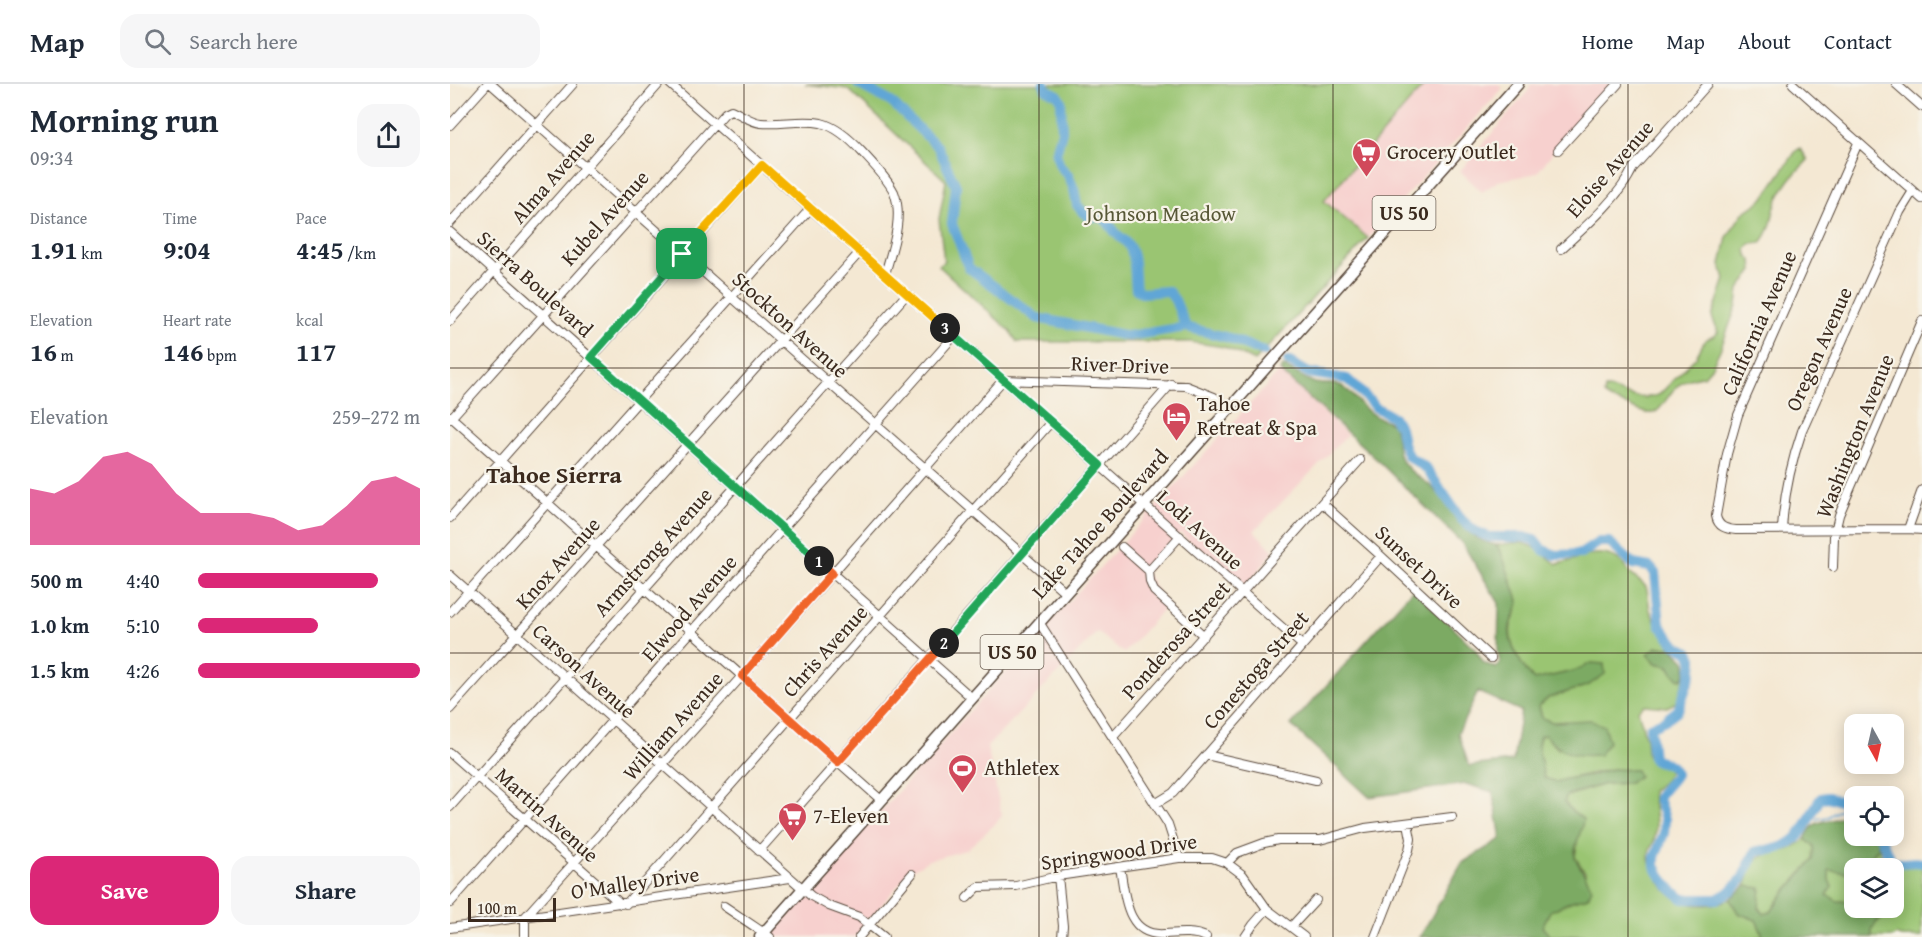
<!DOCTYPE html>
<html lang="en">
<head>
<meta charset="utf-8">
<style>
  body { margin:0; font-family:"Gentium Book Plus",serif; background:#f6f6f7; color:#1f2937; height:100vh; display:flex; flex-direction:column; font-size:22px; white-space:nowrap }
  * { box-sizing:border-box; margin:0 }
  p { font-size:20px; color:#747a83 }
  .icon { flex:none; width:33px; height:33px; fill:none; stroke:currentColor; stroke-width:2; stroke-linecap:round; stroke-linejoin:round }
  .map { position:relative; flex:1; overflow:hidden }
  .sheet { display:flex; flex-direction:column; background:#fff; width:450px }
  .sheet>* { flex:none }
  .needle { width:39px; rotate:172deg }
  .buttons { position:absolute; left:1394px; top:630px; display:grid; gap:12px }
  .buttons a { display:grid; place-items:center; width:60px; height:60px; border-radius:12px; background:#fff; box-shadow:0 3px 15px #0003; font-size:30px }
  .scale { position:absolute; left:18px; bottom:15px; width:88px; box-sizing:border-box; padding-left:6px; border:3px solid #3b2a1e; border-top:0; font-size:16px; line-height:21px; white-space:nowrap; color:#3b2a1e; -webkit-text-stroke:4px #f7f3e8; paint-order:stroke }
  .pin { position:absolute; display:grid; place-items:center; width:51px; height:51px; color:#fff; margin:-26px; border-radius:12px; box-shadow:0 3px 9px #0006 }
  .km { position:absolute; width:30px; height:30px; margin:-15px; border-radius:50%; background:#222; color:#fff; font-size:16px; line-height:30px; text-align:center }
  .round { display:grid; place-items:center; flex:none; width:63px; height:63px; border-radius:18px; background:#f6f6f7 }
  .summary { display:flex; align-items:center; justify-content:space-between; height:102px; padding:0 30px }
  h1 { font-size:33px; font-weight:600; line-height:45px }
  .stats { display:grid; grid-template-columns:repeat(3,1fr); gap:9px; height:102px; padding:6px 30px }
  .stats div { display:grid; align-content:center }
  .stats b { font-size:26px; font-weight:600 }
  .stats small { font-size:16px; font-weight:400 }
  .stats p { font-size:16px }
  .chart { height:168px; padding:12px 30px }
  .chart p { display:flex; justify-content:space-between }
  .chart svg { width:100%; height:108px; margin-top:6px; fill:#db2777; opacity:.7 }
  .button { display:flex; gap:12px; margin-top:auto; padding:12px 30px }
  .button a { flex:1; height:69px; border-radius:18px; background:#db2777; color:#fff; font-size:24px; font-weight:600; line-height:69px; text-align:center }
  .button a+a { background:#f6f6f7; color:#1f2937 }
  ul { padding:0 30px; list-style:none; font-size:20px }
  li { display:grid; grid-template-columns:96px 72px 1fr; align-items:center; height:45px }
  li i { height:15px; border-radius:8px; background:#db2777 }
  header { display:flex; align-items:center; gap:36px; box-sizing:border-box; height:84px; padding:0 30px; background:#fff; border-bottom:2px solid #e0e1e3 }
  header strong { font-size:28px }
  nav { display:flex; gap:33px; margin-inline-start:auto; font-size:21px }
  .search { width:420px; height:54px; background:#f6f6f7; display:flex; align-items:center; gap:15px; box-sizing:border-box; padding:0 21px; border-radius:18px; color:#747a83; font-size:22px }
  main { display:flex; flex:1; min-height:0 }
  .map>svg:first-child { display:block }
</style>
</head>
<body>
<header>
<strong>Map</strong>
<div class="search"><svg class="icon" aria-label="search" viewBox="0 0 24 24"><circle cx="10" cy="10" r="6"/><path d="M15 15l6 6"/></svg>Search here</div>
<nav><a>Home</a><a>Map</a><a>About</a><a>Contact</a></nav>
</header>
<main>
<section class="sheet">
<div class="summary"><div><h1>Morning run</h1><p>09:34</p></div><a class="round"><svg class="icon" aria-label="share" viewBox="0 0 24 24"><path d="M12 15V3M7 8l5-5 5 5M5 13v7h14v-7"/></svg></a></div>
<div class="stats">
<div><p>Distance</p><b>1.91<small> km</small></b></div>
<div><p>Time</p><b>9:04</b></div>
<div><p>Pace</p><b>4:45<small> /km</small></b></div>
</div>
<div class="stats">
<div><p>Elevation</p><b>16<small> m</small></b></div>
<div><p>Heart rate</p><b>146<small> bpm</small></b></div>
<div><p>kcal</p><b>117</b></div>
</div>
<div class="chart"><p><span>Elevation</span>259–272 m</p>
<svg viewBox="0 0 160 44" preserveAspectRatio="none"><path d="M0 44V21L10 23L20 18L30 8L40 6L50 11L60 23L70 31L80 31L90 31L100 33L110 38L120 36L130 28L140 18L150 16L160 21V44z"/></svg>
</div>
<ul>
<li><b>500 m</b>4:40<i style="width:81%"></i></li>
<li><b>1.0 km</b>5:10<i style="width:54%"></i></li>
<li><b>1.5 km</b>4:26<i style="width:100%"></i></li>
</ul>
<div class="button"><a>Save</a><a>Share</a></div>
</section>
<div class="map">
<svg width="1472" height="853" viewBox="0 0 1472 853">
  <rect width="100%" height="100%" fill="#f7f3e8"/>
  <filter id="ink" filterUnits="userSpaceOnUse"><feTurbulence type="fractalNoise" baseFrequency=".0167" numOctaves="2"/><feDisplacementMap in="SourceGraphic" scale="12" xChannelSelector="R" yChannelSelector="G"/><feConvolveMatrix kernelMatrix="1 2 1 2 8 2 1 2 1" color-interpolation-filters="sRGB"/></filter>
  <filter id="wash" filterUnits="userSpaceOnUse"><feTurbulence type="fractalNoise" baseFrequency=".008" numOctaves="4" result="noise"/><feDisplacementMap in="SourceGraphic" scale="24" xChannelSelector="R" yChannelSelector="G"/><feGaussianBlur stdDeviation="1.35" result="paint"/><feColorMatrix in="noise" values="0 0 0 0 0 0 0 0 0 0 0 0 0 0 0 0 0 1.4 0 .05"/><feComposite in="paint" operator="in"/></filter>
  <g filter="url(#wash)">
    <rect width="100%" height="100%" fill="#f4e8d3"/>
    <path fill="#f7d0ce" d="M975 0H1048L1053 4 918 154 873 117Z
      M1081 0H1165L1103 68 1087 89 1048 97 1032 108 1010 87 1078 7Z
      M830 287 897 351 804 447 824 467 793 506 730 449 696 488 716 522 674 569 647 548 537 663 552 732 543 742 516 766 479 776 460 787 405 853H318L580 560Z"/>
    <path fill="#9ac572" stroke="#6a7848" stroke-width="1.5" d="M355 0H975L874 117 918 154 805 277 774 263 740 258H567L560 247 489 182 494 177 489 135 496 97 398 5Z
      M1350 64 1358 76C1345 88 1333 103 1326 119 1320 136 1324 142 1311 159L1300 160 1296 165 1297 171 1302 176 1303 187 1289 205 1287 221 1270 266 1261 284 1254 292C1241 293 1228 299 1221 309 1206 330 1206 335 1180 323 1170 318 1162 318 1154 311L1155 305C1164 304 1167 308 1175 310 1186 314 1200 315 1210 310L1246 273 1255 256 1264 252 1268 248 1262 233 1275 195 1271 181 1277 153 1292 130 1313 115 1346 67Z
      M1071 458 1084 463 1107 480C1122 478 1139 468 1153 470 1171 473 1172 479 1182 491 1186 496 1192 497 1196 503 1199 510 1198 519 1200 526 1205 540 1213 551 1222 563H1207L1198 571 1206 579 1219 582 1224 590 1230 595 1235 592 1227 618 1217 623 1194 621 1188 626 1196 655 1197 669 1200 677 1208 681H1215L1219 688 1215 696 1202 707C1203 724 1209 738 1204 757 1203 761 1199 765 1199 770 1198 777 1203 786 1206 791 1221 822 1250 827 1280 815L1288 829 1306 836 1312 849V853H1137L1135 851 1100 852 1092 843 1100 827 1122 817 1138 813 1135 788 1125 773C1129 751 1129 735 1114 718L1117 712 1155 700 1179 699 1162 685C1144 690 1123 691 1107 699L1093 694 1088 661 1090 652 1095 651 1108 665 1102 638 1092 634 1089 622 1098 614 1139 601 1142 579 1124 587 1084 596C1073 584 1057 559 1061 542 1061 537 1066 533 1066 529 1067 519 1052 469 1046 461Z
      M1355 755 1364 762 1363 776 1332 812 1321 828 1314 830 1295 802C1299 794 1299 786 1304 779 1312 767 1327 770 1339 765 1345 763 1350 759 1355 755Z
      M1429 763C1435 794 1451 780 1472 782V853H1451L1446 851 1443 853H1422C1420 841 1429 836 1438 830L1437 824H1443V784H1416L1413 782C1415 774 1424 770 1429 763Z
      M1379 786 1404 790V818L1387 817 1377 811 1382 803 1379 796Z"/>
    <path fill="#7baa64" stroke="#5b6a41" stroke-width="1.5" fill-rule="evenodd" d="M833 282C841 286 859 297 865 299 874 301 884 298 892 302 904 310 910 322 922 330 927 335 937 335 942 340 950 349 945 365 951 375 959 389 973 394 984 405 1007 427 1011 454 1046 461L1051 468 1069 519C1067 526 1062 535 1060 542 1057 560 1073 584 1084 596L1124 587 1142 579 1154 580 1155 590 1139 601 1098 614 1089 622 1092 634 1102 638 1141 636 1154 642 1159 658 1149 671C1124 673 1113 670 1095 651L1090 652 1088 661 1094 694 1107 698 1115 695 1142 691 1162 685 1186 686 1189 692 1179 699 1155 700 1117 711 1114 718 1122 727 1133 735C1133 746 1123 763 1125 773 1126 777 1139 797 1142 804L1138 813 1122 817 1100 827 1092 843 1100 852 1135 851 1137 853H970L1012 779 1051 755 1043 708 1016 700 919 713 841 641 963 505 1025 565 1034 579 1046 584 1050 579 1048 568 1049 519 1012 459 922 371 830 287ZM1028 608 1071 627 1063 677 1019 682 1008 649Z
      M1207 563H1222C1231 577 1240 571 1235 592L1230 595 1224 590 1219 582 1206 579 1198 570Z
      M1404 727V752H1426L1429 763C1424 770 1415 774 1413 782L1416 784H1404V790L1379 786V796L1382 803 1377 811 1387 817 1404 818V824H1437L1438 830C1429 836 1420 841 1422 853H1312V849L1306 836 1288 829 1280 815 1295 802 1311 804 1309 824 1314 830 1321 828 1332 812 1363 776 1364 762 1355 755C1364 735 1368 740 1385 735 1392 732 1397 729 1404 727Z"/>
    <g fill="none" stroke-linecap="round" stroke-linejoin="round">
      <path stroke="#61a6d6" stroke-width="1.5" d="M1359 736 1378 733 1399 720"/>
      <path stroke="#61a6d6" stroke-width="10" d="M408 0 441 18 488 63 506 102 502 140 519 184 587 234 678 252 736 243 779 254 814 268
        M594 0 596 5 608 11 611 16 612 47 606 70 610 82 618 91 624 105 627 121 638 133C656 132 655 135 665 148 669 153 676 156 679 162 686 174 684 191 686 205L692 209 718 207 725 216 736 243
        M838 277 859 289 897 295 911 308
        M913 310 925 323 943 333 950 344 953 359 958 372 976 384 1012 436 1025 447 1039 453H1074L1085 456 1093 466 1106 471 1131 470 1149 458H1159L1183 480 1200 483 1205 489 1210 541 1225 560 1239 568 1243 577 1241 590 1228 626 1215 636 1200 643 1203 675C1214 681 1219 675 1226 690 1221 699 1213 704 1208 714L1215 735 1214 749 1205 773V782L1210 791 1222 806 1233 815H1267L1281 807 1292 795 1305 768C1313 765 1321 767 1329 764 1357 754 1355 736 1371 714L1378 713 1404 722
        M1430 752 1441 777C1453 782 1460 776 1472 779"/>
    </g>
  </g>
  <g filter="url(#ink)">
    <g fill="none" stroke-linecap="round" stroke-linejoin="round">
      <defs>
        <path id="minor" d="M41 0 616 509
          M220 0 852 561
          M1343 0 1472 115
          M1446 0 1472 23
          M0 41 37 0
          M1408 59 1288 331 1277 370 1266 432C1268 443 1276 445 1286 446L1458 445 1472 446
          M1108 66 1168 0
          M0 139 123 0
          M0 148 522 614
          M1111 165C1134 144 1170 113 1183 84L1258 0
          M0 237 209 0
          M0 332 431 716
          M0 335 275 29 281 26C291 30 300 38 311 39 331 41 351 35 371 39 387 43 401 56 412 68 423 80 437 94 444 108 454 134 442 165 435 190
          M872 419 931 472 1041 574
          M0 434 312 81
          M1332 445C1334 411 1341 379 1352 347L1450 128 1463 107
          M1458 445 1472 406
          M672 463 699 487 730 452
          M1383 483 1384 452 1389 431 1472 237
          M699 487 700 498 704 507 754 552
          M0 491 361 812 379 822 409 833 434 853
          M0 528 361 124
          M589 538 718 740 729 774
          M0 625 410 168
          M663 653 910 376
          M0 669 171 820
          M756 671 866 696
          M705 720 723 709 931 472
          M0 723 457 210
          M309 767 721 300
          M777 779 787 769 814 759 828 756H870L915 744 1002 733
          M670 783C675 811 676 853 714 850 728 849 743 847 756 853
          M608 792 613 842 612 853
          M517 814 528 803 566 802 608 792 729 774H762L777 779 793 791 817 825 854 853
          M0 819 504 252
          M176 820 601 338
          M274 822 320 853
          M841 843 866 816
          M0 844 340 794
          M75 853V833L292 592 553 296 736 302 764 313 780 325
          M409 853 462 790
          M795 853 803 841 817 825
          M925 853 959 766 961 755 958 739"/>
        <path id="highway" d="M310 853 1068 0"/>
      </defs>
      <use href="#minor" stroke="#574639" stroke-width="10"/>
      <use href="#highway" stroke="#574639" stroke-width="13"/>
      <use href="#minor" stroke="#fff" stroke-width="8"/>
      <use href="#highway" stroke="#fff" stroke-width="10"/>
    </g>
  </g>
  <g fill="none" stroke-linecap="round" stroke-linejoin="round" filter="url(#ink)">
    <defs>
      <path id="split-1" d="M232 170 141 273 369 477"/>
      <path id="split-2" d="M369 477 382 489 292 592 388 678 494 559"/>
      <path id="split-3" d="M494 559 650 381 495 244"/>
      <path id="split-4" d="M232 170 312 81 495 244"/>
    </defs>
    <use href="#split-1" stroke="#fff" stroke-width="12"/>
    <use href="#split-2" stroke="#fff" stroke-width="12"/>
    <use href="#split-3" stroke="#fff" stroke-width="12"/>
    <use href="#split-4" stroke="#fff" stroke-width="12"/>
    <use href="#split-1" stroke="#22a559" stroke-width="8"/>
    <use href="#split-2" stroke="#f0652b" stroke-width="8"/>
    <use href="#split-3" stroke="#22a559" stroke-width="8"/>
    <use href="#split-4" stroke="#f5b400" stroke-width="8"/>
  </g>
  <path fill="none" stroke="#3b2a1e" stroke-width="1.5" stroke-opacity="0.55" d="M294 0V853M589 0V853M883 0V853M1178 0V853M0 284H1472M0 569H1472"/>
  <defs>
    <symbol id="supermarket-pin" viewBox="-11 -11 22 30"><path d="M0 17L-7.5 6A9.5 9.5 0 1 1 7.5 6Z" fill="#d1495b" stroke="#f7f3e8"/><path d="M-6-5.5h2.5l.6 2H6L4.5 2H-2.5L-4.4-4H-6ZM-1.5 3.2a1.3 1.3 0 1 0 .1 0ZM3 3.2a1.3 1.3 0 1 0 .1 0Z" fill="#fff"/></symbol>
    <symbol id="hotel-pin" viewBox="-11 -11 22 30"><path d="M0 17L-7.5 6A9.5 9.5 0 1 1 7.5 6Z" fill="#d1495b" stroke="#f7f3e8"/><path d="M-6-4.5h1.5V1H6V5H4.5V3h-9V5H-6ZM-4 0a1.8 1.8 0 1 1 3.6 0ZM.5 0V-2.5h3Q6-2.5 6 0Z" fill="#fff"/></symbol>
    <symbol id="stadium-pin" viewBox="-11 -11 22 30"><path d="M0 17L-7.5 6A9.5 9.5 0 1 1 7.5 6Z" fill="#d1495b" stroke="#f7f3e8"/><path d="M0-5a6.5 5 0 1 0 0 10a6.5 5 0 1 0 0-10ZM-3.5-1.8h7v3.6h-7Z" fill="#fff"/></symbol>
  </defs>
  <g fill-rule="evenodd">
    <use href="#supermarket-pin" x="900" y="52" width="33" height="45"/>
    <use href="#hotel-pin" x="710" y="316" width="33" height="45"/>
    <use href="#stadium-pin" x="496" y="668" width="33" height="45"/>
    <use href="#supermarket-pin" x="326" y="716" width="33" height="45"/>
  </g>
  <g text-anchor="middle" stroke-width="4.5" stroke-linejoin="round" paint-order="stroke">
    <g fill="#f7f3e8" stroke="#73665b" stroke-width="1.5">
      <rect x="922.5" y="112" width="63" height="34" rx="4.5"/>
      <rect x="530.5" y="551" width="63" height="34" rx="4.5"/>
    </g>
    <g font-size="20" font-weight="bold" fill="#3b2a1e">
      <text x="954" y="136">US 50</text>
      <text x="562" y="575">US 50</text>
    </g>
    <g font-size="21" fill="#3b2a1e" stroke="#f7f3e8" text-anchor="start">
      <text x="937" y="75">Grocery Outlet</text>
      <text x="747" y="327">Tahoe<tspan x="747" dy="24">Retreat &amp; Spa</tspan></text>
      <text x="534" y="691">Athletex</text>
      <text x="363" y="739">7-Eleven</text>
    </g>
    <g font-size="21" fill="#3b2a1e" stroke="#f7f3e8">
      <text transform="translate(1160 85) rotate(-49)" y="7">Eloise Avenue</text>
      <text transform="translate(103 93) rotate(-49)" y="7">Alma Avenue</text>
      <text transform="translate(155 134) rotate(-48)" y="7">Kubel Avenue</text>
      <text transform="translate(85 200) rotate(42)" y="7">Sierra Boulevard</text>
      <text transform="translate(1309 239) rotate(-66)" y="7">California Avenue</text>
      <text transform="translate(340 241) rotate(42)" y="7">Stockton Avenue</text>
      <text transform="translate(1369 265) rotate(-66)" y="7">Oregon Avenue</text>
      <text transform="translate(670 281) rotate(2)" y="7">River Drive</text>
      <text transform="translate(1405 352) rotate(-68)" y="7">Washington Avenue</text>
      <text transform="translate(650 440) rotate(-48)" y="7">Lake Tahoe Boulevard</text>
      <text transform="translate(750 446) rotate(42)" y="7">Lodi Avenue</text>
      <text transform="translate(203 468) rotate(-48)" y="7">Armstrong Avenue</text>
      <text transform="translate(108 479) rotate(-48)" y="7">Knox Avenue</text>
      <text transform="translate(969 483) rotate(43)" y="7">Sunset Drive</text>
      <text transform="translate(239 524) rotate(-49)" y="7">Elwood Avenue</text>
      <text transform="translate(726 556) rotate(-48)" y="7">Ponderosa Street</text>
      <text transform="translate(375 567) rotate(-48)" y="7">Chris Avenue</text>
      <text transform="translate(806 586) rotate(-49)" y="7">Conestoga Street</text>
      <text transform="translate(134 587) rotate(42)" y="7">Carson Avenue</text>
      <text transform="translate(223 642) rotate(-48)" y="7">William Avenue</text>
      <text transform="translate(97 731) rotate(42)" y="7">Martin Avenue</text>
      <text transform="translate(669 768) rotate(-8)" y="7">Springwood Drive</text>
      <text transform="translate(185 799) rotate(-8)" y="7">O'Malley Drive</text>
    </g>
    <g font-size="21" fill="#585837" stroke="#f7f3e8">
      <text x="711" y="137">Johnson Meadow</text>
    </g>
    <g font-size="24" font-weight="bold" fill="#3b2a1e" stroke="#f7f3e8">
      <text x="104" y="399">Tahoe Sierra</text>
    </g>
  </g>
</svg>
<div class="buttons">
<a><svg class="needle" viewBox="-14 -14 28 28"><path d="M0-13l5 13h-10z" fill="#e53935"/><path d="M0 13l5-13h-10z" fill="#747a83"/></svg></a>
<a><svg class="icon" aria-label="locate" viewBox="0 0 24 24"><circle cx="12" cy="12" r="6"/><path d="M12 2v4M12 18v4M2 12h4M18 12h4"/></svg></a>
<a><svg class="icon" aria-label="layers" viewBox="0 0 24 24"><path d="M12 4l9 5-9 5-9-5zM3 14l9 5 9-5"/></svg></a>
</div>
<div class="scale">100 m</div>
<div class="pin" style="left:232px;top:170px;background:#1e9e55"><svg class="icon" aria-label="arrive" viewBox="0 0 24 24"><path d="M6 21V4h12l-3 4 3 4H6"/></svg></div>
<b class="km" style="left:369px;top:477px">1</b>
<b class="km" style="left:494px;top:559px">2</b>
<b class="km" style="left:495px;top:244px">3</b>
</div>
</main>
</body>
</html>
